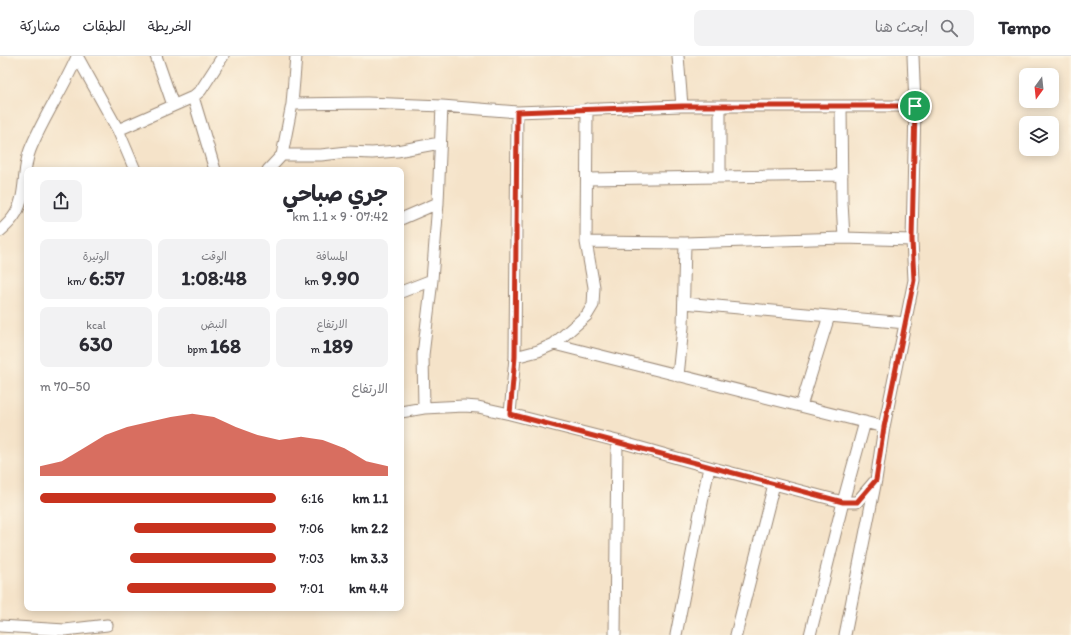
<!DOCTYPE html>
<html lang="ar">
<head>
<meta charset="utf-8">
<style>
  body { margin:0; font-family:Itim,"Playpen Sans Arabic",sans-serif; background:#f2f2f3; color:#2b2b33; direction:rtl; height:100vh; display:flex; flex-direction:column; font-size:15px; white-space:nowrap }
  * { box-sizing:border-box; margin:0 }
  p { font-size:13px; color:#7c7c81 }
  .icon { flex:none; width:22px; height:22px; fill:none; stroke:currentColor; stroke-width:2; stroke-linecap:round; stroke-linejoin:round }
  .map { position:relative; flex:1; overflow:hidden; direction:ltr }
  .side { position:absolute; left:24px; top:111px; width:380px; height:444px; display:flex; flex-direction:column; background:#fff; border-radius:8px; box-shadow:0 2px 10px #0003; direction:rtl }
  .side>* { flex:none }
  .needle { width:26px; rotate:195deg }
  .controls { position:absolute; left:1019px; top:12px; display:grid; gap:8px }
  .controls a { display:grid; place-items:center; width:40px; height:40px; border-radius:8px; background:#fff; box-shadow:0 2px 10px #0003; font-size:20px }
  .pin { position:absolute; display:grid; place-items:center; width:34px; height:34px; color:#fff; margin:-17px; border:2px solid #fff; border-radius:50%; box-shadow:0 1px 4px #0007 }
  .round { display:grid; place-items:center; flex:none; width:42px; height:42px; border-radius:8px; background:#f2f2f3 }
  .overview { display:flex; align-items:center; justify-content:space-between; height:68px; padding:0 16px }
  h1 { font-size:22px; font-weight:700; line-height:30px }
  .stats { display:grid; grid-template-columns:repeat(3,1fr); gap:6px; height:68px; padding:4px 16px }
  .stats div { display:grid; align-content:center; border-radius:8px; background:#f2f2f3; text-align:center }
  .stats b { font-size:20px; font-weight:700 }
  .stats small { font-size:11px; font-weight:400 }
  .stats p { font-size:11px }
  .chart { height:112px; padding:8px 16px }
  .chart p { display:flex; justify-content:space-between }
  .chart svg { width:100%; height:72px; margin-top:4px; fill:#c8321e; opacity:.7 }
  ul { padding:0 16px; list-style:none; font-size:13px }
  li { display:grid; grid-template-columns:64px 48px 1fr; align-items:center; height:30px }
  li i { height:10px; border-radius:5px; background:#c8321e }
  header { display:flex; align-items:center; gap:24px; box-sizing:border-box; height:56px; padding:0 20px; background:#fff; border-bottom:1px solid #e1e1e2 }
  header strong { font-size:19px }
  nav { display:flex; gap:22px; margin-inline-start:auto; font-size:14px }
  .search { width:280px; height:36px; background:#f2f2f3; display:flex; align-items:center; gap:10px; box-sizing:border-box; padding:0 14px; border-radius:8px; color:#7c7c81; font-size:15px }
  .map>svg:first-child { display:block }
</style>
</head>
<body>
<header>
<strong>Tempo</strong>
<div class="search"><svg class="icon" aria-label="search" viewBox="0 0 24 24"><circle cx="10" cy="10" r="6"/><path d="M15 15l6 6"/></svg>ابحث هنا</div>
<nav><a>الخريطة</a><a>الطبقات</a><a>مشاركة</a></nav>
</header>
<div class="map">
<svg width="1071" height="579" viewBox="0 0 1071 579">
  <rect width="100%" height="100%" fill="#fcf5e5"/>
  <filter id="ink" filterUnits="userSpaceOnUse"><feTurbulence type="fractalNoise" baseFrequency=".025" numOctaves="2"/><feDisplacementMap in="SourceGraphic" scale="8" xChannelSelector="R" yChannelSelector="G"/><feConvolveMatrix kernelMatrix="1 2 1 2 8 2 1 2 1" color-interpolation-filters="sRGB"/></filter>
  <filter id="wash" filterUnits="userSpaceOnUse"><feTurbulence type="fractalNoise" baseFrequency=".012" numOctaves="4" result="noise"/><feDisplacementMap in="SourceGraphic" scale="16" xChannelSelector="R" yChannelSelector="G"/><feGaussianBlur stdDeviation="0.9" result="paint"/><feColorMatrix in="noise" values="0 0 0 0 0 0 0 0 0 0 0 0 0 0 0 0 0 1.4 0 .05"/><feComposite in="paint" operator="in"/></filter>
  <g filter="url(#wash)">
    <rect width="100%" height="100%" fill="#f5e3c9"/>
  </g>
  <g filter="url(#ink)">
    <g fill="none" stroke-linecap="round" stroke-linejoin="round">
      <defs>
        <path id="street" d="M77 0 118 74 135 114
          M156 0 173 49
          M678 0 682 50
          M193 41 201 34 223 0
          M292 48 367 47 442 50 517 56 682 50H915
          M841 51 842 146 844 182
          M118 74 193 41 215 114
          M282 99H321L348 96 372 97 397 95 440 87
          M268 114 282 99 292 48 296 0
          M720 121V51
          M587 123 842 119
          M401 163 438 147
          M0 175C6 170 12 164 16 157 27 138 22 114 30 94 43 62 63 33 77 1
          M586 186 685 187 844 182 912 184
          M401 236 432 224
          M684 247 906 267
          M554 288 884 371
          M515 301 538 295 554 288 587 259 593 249 594 231 586 186 587 53
          M678 320 683 271 685 187
          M801 350 829 260
          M424 352 423 299 432 224 438 147 442 50
          M401 356 424 352 464 350 478 351 510 358 617 385 709 411 843 446H857L874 426
          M510 358 515 301 517 56
          M0 570 65 574 107 569
          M615 579 617 385
          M676 579 709 411
          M736 579 774 428
          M810 579 843 446 865 366
          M845 579 876 424 884 371 914 224 912 184 915 50 913 0"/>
      </defs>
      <use href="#street" stroke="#988674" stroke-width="13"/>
      <use href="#street" stroke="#fff" stroke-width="11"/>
    </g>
  </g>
  <g fill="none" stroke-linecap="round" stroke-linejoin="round" filter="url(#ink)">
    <defs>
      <path id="route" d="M682 50H915L912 184 914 224 884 371 876 424 857 446H843L510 358 515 301 517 56Z"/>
    </defs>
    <use href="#route" stroke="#fff" stroke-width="8"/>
    <use href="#route" stroke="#c8321e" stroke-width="5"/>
  </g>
</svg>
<div class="controls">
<a><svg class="needle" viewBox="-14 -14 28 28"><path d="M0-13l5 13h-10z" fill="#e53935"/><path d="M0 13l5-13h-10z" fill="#7c7c81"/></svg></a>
<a><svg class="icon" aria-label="layers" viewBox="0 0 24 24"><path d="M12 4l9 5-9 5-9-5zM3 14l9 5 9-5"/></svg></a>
</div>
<div class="pin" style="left:915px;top:50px;background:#1e9e55"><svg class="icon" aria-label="arrive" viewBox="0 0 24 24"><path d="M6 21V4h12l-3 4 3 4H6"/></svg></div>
<section class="side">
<div class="overview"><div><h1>جري صباحي</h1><p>07:42 · 9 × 1.1 km</p></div><a class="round"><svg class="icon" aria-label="share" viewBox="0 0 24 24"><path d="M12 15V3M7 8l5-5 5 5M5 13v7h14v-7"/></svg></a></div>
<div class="stats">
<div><p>المسافة</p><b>9.90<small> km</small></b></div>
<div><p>الوقت</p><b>1:08:48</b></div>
<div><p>الوتيرة</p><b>6:57<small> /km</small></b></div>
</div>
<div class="stats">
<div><p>الارتفاع</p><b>189<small> m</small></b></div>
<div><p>النبض</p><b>168<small> bpm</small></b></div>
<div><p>kcal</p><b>630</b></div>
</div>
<div class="chart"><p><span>الارتفاع</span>50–70 m</p>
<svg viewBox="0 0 160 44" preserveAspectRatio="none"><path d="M0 44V38L10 35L20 27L30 19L40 14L50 11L60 8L70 6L80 8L90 14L100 19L110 22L120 20L130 22L140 27L150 35L160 38V44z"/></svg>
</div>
<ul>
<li><b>1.1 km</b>6:16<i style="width:100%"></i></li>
<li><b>2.2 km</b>7:06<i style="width:60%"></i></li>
<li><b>3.3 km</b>7:03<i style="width:62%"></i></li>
<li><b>4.4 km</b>7:01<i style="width:63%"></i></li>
</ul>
</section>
</div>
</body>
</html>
